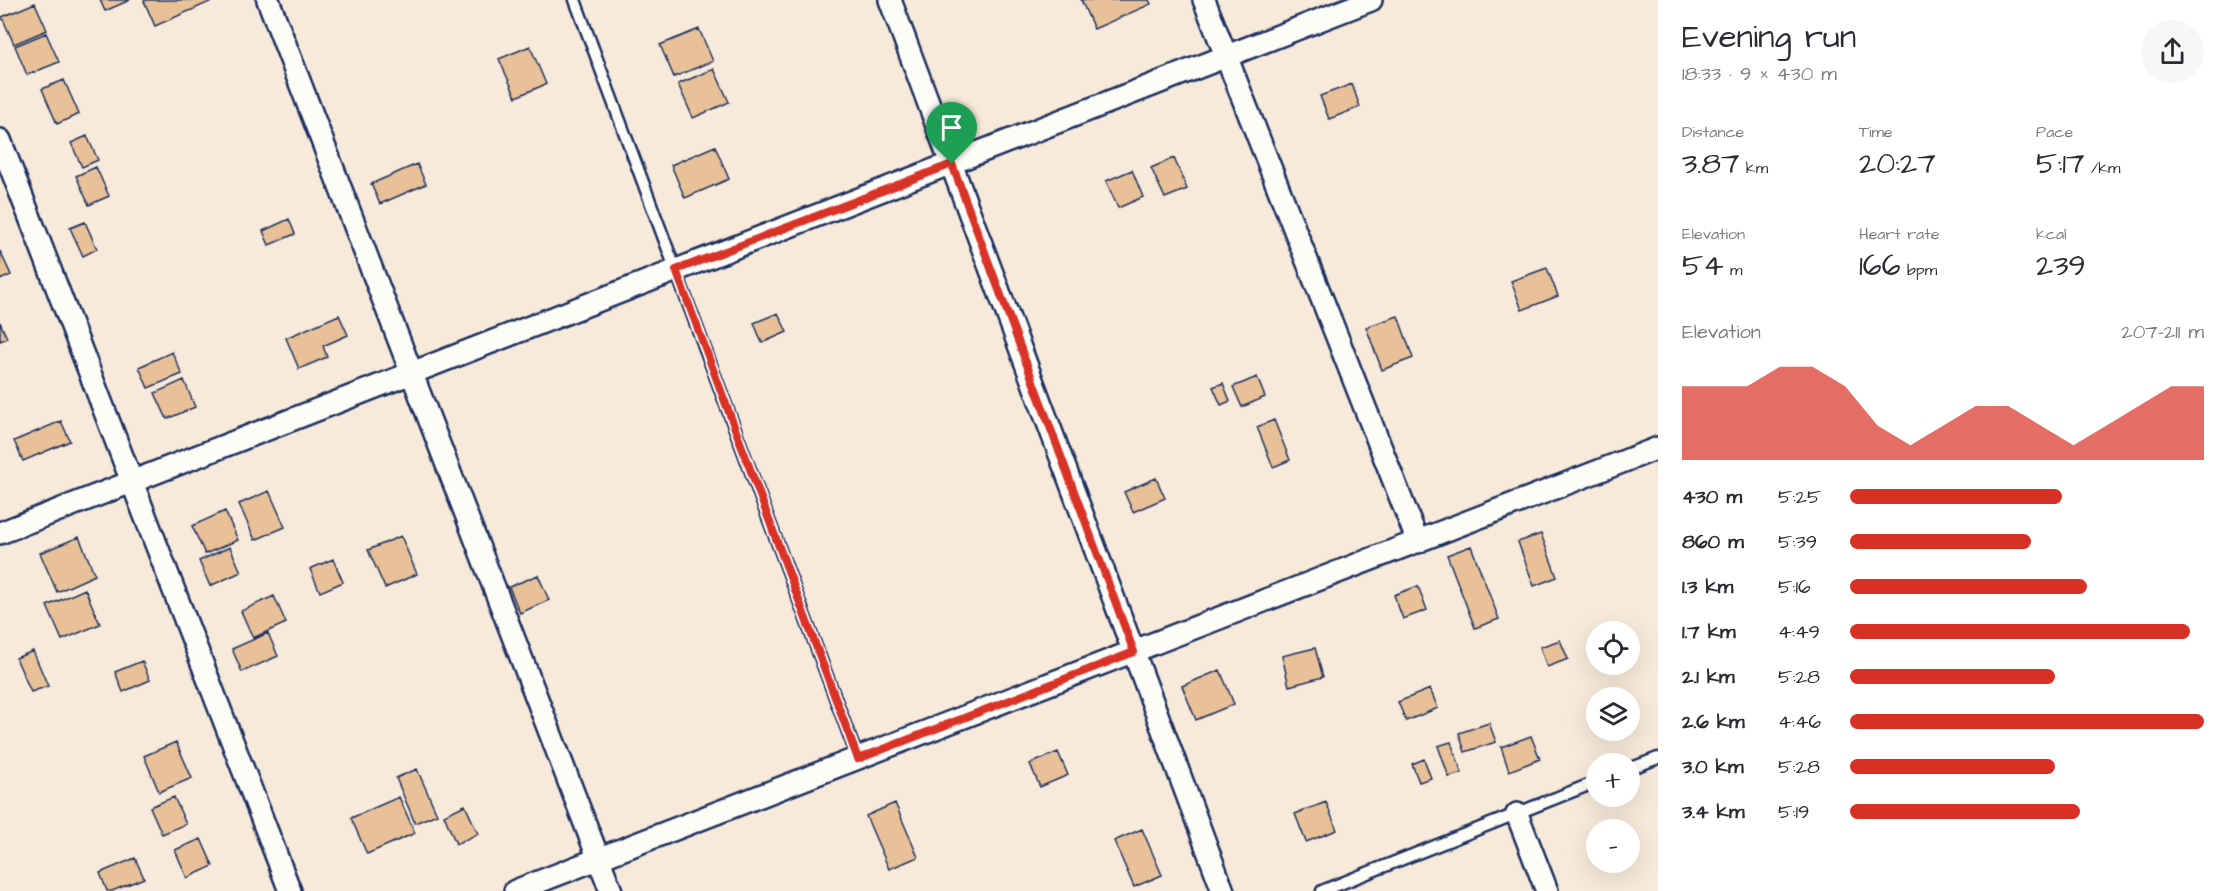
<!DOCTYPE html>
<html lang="en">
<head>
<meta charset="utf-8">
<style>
  body { margin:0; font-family:"Architects Daughter",sans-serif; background:#f7f7f7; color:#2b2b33; height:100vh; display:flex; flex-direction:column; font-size:22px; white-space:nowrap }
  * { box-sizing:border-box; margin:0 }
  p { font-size:20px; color:#7c7c81 }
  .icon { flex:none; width:33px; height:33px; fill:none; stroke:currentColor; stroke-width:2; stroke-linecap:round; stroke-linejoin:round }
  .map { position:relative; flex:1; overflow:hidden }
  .drawer { display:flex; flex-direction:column; background:#fff; width:570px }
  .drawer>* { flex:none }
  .controls { position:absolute; left:1586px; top:621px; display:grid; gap:12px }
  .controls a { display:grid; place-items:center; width:54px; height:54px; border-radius:50%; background:#fff; box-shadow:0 6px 24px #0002; font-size:30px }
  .pin { position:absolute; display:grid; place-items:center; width:51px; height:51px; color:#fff; margin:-62px -26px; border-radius:50% 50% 50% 0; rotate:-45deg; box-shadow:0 0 6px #0007 }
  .pin .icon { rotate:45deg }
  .round { display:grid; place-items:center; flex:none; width:63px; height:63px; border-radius:32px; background:#f7f7f7 }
  .head { display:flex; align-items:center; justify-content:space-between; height:102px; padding:0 24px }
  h1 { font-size:33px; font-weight:600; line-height:45px }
  .metrics { display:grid; grid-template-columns:repeat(3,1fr); gap:9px; height:102px; padding:6px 24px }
  .metrics div { display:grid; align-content:center }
  .metrics b { font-size:30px; font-weight:600 }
  .metrics small { font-size:16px; font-weight:400 }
  .metrics p { font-size:16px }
  .chart { height:168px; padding:12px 24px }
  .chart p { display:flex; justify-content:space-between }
  .chart svg { width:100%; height:108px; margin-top:6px; fill:#d93025; opacity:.7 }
  ul { padding:0 24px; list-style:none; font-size:20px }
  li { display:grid; grid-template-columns:96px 72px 1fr; align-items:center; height:45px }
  li i { height:15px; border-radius:8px; background:#d93025 }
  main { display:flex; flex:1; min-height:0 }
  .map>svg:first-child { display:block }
</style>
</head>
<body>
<main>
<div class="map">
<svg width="1658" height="891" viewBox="0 0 1658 891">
  <rect width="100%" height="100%" fill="#f7eada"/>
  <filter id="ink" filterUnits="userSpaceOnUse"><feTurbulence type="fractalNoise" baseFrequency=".0167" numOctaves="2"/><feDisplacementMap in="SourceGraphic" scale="12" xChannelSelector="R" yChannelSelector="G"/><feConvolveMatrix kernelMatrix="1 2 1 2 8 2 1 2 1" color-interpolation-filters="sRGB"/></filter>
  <g filter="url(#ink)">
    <path fill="#e8c198" stroke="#1b2f5e" stroke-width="1.5" d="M100 0H130L105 11Z
      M146 0H209L210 2 155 26 144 1Z
      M1081 0H1149L1151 4 1094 29Z
      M35 3 47 30 14 44 2 17Z
      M699 29 713 61 674 77 660 45Z
      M46 33 59 62 27 75 15 46Z
      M530 46 546 84 516 97 499 59Z
      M714 69 729 102 693 118 678 84Z
      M64 80 79 114 57 124 42 89Z
      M1352 84 1360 107 1329 119 1320 96Z
      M87 136 98 160 82 167 71 143Z
      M715 146 729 179 685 198 671 165Z
      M1174 158 1187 189 1165 198 1151 168Z
      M417 164 426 184 380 204 371 184Z
      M96 167 109 196 89 205 76 176Z
      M1132 170 1143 197 1118 208 1106 181Z
      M289 219 295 234 269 245 263 231Z
      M85 222 97 249 83 256 70 228Z
      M0 251 11 275 0 280Z
      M1547 268 1558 296 1522 310 1511 281Z
      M778 313 787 332 762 343 754 323Z
      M339 315 348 335 323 346 327 357 299 369 286 338Z
      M1398 316 1413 358 1382 370 1366 327Z
      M0 322 7 338 0 341Z
      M172 352 182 374 148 388 139 367Z
      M1257 377 1265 397 1242 407 1233 387Z
      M184 380 195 407 167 419 155 393Z
      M1223 383 1230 401 1221 405 1213 387Z
      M1274 420 1290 460 1273 467 1257 427Z
      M61 421 70 441 23 461 14 441Z
      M1156 478 1165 498 1133 512 1124 492Z
      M269 491 285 527 255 540 239 504Z
      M225 511 238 540 205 554 192 526Z
      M1541 534 1557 577 1534 586 1518 542Z
      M401 536 417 574 385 588 368 550Z
      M79 537 95 575 57 592 40 553Z
      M1471 546 1499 619 1475 628 1447 555Z
      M230 547 241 572 210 586 199 561Z
      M333 559 343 582 320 592 310 569Z
      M538 575 549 600 520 613 509 587Z
      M1418 586 1427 610 1403 619 1394 595Z
      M85 589 100 624 62 640 47 606Z
      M274 596 286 623 253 638 241 611Z
      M268 633 278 656 242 672 232 649Z
      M1560 640 1568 659 1547 667 1540 647Z
      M1315 648 1323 677 1289 686 1282 656Z
      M33 651 48 686 31 692 16 658Z
      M142 661 150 680 123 692 115 672Z
      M1220 670 1234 704 1196 720 1182 686Z
      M1430 689 1438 708 1406 721 1398 702Z
      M1489 723 1496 742 1465 752 1459 733Z
      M1531 736 1540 759 1509 771 1501 747Z
      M176 742 192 778 159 792 144 756Z
      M1451 742 1462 773 1449 777 1438 746Z
      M1058 752 1068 775 1040 787 1030 764Z
      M1424 759 1431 778 1419 782 1412 764Z
      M417 769 437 814 415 823 396 778Z
      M174 797 186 824 162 834 150 807Z
      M399 797 415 833 367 854 351 818Z
      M1326 802 1337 830 1306 842 1295 814Z
      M895 803 918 857 889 869 866 816Z
      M465 805 478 834 456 844 444 815Z
      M1142 829 1162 875 1134 887 1114 841Z
      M201 839 213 866 187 878 175 850Z
      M135 858 144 878 112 891H107L100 873Z"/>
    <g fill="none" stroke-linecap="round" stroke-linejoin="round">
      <defs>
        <path id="service" d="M575 0 858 759
          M1629 769 1658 758
          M1322 891 1596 782"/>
        <path id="minor" d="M268 0 611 891
          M890 0 1223 891
          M1204 0 1418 542
          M0 140 290 891
          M0 533 1371 0
          M1517 814 1547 891
          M515 891 1658 448"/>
      </defs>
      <use href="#service" stroke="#1b2f5e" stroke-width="15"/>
      <use href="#minor" stroke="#1b2f5e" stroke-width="26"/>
      <use href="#service" stroke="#fdfcf7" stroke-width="10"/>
      <use href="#minor" stroke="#fdfcf7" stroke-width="21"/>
    </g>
  </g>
  <g fill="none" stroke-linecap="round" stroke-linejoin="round" filter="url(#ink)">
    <defs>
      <path id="route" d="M952 164 1134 652 858 759 676 270Z"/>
    </defs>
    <use href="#route" stroke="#fff" stroke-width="12"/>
    <use href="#route" stroke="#d93025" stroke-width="8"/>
  </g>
</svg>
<div class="controls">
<a><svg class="icon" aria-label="locate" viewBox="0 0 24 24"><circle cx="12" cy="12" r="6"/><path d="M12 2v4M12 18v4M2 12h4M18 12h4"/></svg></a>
<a><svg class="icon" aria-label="layers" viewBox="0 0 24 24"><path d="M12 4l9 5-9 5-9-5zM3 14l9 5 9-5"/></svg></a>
<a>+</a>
<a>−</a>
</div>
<div class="pin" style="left:952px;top:164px;background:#1e9e55"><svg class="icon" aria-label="arrive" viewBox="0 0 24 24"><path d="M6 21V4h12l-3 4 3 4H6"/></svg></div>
</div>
<section class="drawer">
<div class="head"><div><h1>Evening run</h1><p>18:33 · 9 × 430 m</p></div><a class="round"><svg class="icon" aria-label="share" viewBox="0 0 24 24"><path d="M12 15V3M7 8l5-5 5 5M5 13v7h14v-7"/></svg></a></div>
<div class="metrics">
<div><p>Distance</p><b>3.87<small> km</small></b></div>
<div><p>Time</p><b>20:27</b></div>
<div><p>Pace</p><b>5:17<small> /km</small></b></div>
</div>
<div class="metrics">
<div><p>Elevation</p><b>54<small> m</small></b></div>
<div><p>Heart rate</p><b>166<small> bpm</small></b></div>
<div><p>kcal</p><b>239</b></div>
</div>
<div class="chart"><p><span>Elevation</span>207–211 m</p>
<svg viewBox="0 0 160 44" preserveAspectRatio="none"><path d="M0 44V14L10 14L20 14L30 6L40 6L50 14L60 30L70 38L80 30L90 22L100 22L110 30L120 38L130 30L140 22L150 14L160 14V44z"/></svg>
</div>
<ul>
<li><b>430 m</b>5:25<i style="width:60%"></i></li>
<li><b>860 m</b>5:39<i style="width:51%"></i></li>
<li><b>1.3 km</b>5:16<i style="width:67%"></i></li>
<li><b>1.7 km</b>4:49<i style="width:96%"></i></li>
<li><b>2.1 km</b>5:28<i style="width:58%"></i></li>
<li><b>2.6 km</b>4:46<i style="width:100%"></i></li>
<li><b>3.0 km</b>5:28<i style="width:58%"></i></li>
<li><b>3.4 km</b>5:19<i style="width:65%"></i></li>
</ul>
</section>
</main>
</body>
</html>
